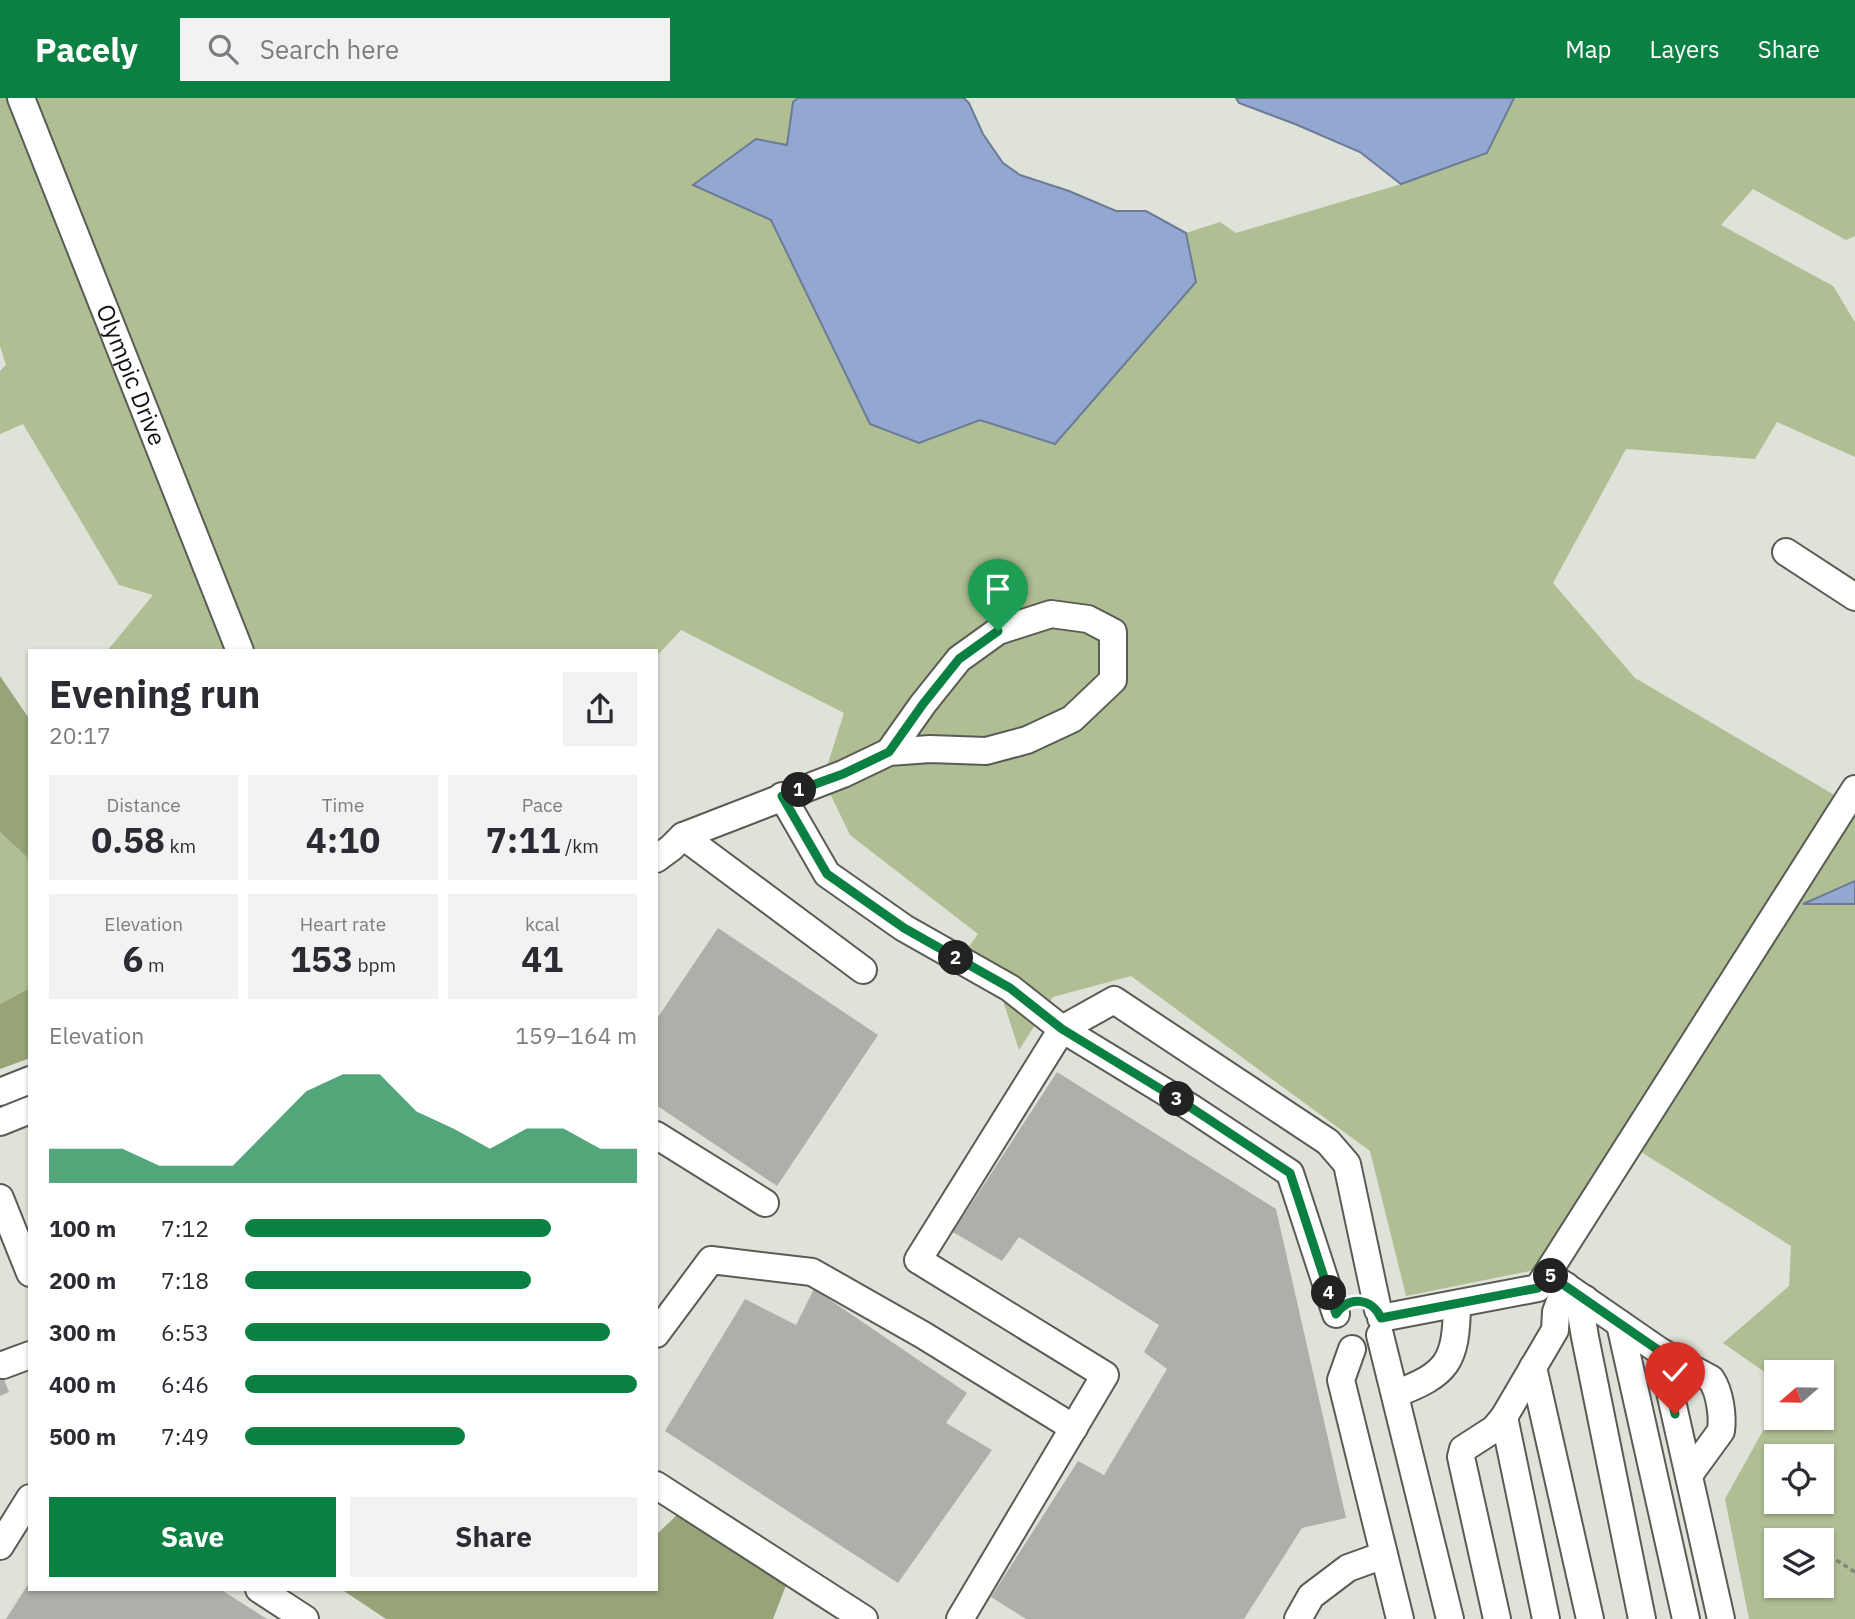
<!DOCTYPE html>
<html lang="en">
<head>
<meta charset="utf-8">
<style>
  body { margin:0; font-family:"IBM Plex Sans",sans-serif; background:#f2f2f3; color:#2b2b33; height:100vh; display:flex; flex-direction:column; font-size:26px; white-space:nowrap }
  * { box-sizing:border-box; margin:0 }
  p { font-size:23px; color:#7c7c81 }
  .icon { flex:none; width:38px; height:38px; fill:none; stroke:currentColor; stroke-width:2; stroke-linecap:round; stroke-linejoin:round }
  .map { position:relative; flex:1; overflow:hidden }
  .side { position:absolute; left:28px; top:551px; width:630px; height:942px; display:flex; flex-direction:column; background:#fff; border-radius:0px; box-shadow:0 2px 5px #0004 }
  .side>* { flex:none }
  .needle { width:46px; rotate:250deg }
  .buttons { position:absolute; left:1764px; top:1262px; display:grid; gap:14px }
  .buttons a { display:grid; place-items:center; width:70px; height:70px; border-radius:0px; background:#fff; box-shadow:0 2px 5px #0004; font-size:35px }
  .pin { position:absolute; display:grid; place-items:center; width:60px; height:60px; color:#fff; margin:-72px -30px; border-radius:50% 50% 50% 0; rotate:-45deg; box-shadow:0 0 7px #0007 }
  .pin .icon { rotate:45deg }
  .km { position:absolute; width:35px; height:35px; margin:-18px; border-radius:50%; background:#222; color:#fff; font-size:19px; line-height:35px; text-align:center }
  .round { display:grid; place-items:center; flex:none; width:74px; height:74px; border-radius:0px; background:#f2f2f3 }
  .summary { display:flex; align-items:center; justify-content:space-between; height:119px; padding:0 21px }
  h1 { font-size:38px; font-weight:800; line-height:52px }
  .figures { display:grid; grid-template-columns:repeat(3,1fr); gap:10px; height:119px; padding:7px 21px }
  .figures div { display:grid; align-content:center; border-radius:0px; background:#f2f2f3; text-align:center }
  .figures b { font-size:35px; font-weight:800 }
  .figures small { font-size:19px; font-weight:400 }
  .figures p { font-size:19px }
  .chart { height:196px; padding:14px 21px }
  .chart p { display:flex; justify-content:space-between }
  .chart svg { width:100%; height:126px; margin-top:7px; fill:#0b8043; opacity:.7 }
  .primary-button { display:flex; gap:14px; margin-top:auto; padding:14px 21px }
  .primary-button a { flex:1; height:80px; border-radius:0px; background:#0b8043; color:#fff; font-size:28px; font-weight:800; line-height:80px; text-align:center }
  .primary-button a+a { background:#f2f2f3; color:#2b2b33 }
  ul { padding:0 21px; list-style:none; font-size:23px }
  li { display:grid; grid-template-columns:112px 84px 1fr; align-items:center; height:52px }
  li i { height:18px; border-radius:9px; background:#0b8043 }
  header { display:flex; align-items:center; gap:42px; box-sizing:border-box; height:98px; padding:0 35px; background:#0b8043; color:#fff }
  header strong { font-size:33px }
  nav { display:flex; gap:38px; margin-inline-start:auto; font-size:24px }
  .search { width:490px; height:63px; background:#f2f2f3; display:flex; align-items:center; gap:18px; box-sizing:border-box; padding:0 24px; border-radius:0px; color:#7c7c81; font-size:26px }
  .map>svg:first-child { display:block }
</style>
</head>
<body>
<header>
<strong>Pacely</strong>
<div class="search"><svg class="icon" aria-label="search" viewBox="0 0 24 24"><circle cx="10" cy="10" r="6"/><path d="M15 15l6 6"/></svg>Search here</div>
<nav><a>Map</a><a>Layers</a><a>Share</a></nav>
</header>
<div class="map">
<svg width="1855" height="1521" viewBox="0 0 1855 1521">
  <rect width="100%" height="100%" fill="#dfe2d9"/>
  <path fill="#b0be94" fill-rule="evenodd" d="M0 0H798L793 4 787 47 694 87 771 122 870 326 919 345 980 322 1055 346 1196 184 1186 135 1220 124 1236 135 1401 86 1487 55 1514 0H1855V138L1846 142 1753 91 1721 127 1833 188 1855 224V359L1777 324 1755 361 1626 351 1553 485 1635 580 1855 709V783L1805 805 1855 806V1521H1749L1725 1401 1776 1309V1320H1822V1274H1776V1282L1723 1245 1789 1188 1791 1148 1630 1047 1570 1165 1406 1198 1370 1053 1131 878 1053 899 1019 952 995 878 957 865 978 836 850 737 823 681 844 615 681 532 656 559V553H107L153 497 119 487 23 326 0 336V273L6 267 0 248ZM1776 1358H1822V1404H1776ZM1776 1442H1822V1488H1776Z
    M0 734 30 762V890L0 906Z"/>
  <path fill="#96a478" d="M0 578 30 622V762L0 734Z
    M30 890V960L0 971V906Z
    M677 1417 788 1482 773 1521H386L341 1491H656V1437Z"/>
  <path fill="#93a8d0" stroke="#6c7b96" stroke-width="2" d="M798 0H964L969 5 983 36 1003 65 1020 77 1069 93 1116 113H1146L1186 135 1196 184 1055 346 980 322 919 345 870 326 771 122 693 87 756 41 787 47 793 4Z
    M1236 0H1514L1487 55 1401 86 1360 54 1295 26 1239 5Z
    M1855 783V806H1803Z"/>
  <path fill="#adb0a8" d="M718 830 878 937 777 1088 656 1007V922Z
    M1057 974 1276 1111 1346 1420 1302 1430 1244 1521H1026L991 1499 1078 1363 1104 1377 1167 1271 1144 1254 1159 1227 1019 1139 1002 1163 953 1134Z
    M814 1191 967 1295 946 1325 992 1352 898 1485 665 1333 745 1201 796 1227Z
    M0 1271 9 1294 0 1298Z
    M30 1483V1491H220L267 1521H6Z"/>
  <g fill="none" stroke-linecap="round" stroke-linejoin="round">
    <defs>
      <g id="minor">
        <path id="s1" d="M21 0 240 553"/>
        <path d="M1786 454 1855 499"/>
        <path d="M782 698 827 776 904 830 1010 890 1062 931 1114 902 1328 1044 1347 1066 1378 1212"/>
        <path d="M683 738 863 872"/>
        <path d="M656 761 671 750 683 738 843 676 889 654 930 651 986 653 1027 642 1072 621 1113 582V534L1088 521 1051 516 998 533 959 561 923 606 889 654"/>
        <path d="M0 994 30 982"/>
        <path d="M0 1024 30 1012"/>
        <path d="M656 1037 765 1105"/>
        <path d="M0 1100 30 1175"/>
        <path d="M1548 1176 1661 1254 1721 1521"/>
        <path d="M1585 1201 1581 1215 1585 1239 1642 1521"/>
        <path d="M1381 1220 1538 1190 1855 691"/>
        <path d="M1620 1226 1686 1521"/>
        <path d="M656 1236 711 1162 812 1174 923 1237 1074 1330"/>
        <path d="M1380 1237 1450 1521"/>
        <path d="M1352 1251 1341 1282 1400 1521"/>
        <path d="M1661 1254 1711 1281C1720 1294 1723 1318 1721 1333L1689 1377"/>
        <path d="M3 1267 30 1257"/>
        <path d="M1533 1269 1590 1521"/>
        <path d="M1395 1296C1448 1276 1456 1264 1457 1207"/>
        <path d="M1504 1319 1546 1521"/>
        <path d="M656 1387 864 1521"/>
        <path d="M0 1448 30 1400"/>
        <path d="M259 1491 305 1521"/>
        <path d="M960 1521 1105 1277 918 1162 1062 931 1190 1009 1290 1075 1336 1216"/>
        <path d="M1298 1521 1311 1498 1348 1470 1384 1457"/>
        <path d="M1497 1521 1461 1359 1463 1351 1494 1331 1504 1319 1555 1232 1556 1214 1566 1188"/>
      </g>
    </defs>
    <use href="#minor" stroke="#595c54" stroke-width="30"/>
    <path stroke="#848680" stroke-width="3.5" stroke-dasharray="5 3.5" stroke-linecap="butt" d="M1797 1437 1804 1442
      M1822 1453 1855 1474"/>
    <use href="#minor" stroke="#fff" stroke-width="26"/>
  </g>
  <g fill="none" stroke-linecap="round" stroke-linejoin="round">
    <defs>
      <path id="route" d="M998 533 959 561 923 606 889 654 843 676 782 698 827 776 904 830 1010 890 1062 931 1190 1009 1290 1075 1336 1216C1349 1197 1372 1200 1381 1220L1538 1190 1548 1176 1661 1254 1675 1316"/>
    </defs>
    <use href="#route" stroke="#fff" stroke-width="14"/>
    <use href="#route" stroke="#0b8043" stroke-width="9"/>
  </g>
  <g text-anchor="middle" stroke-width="5" stroke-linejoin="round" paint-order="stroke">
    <g font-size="24" fill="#11120f" stroke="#fff">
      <text dy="8" stroke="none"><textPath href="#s1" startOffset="298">Olympic Drive</textPath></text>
    </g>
  </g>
</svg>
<div class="buttons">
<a><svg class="needle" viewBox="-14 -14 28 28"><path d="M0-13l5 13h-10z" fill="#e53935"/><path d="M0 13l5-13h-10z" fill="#7c7c81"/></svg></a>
<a><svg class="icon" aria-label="locate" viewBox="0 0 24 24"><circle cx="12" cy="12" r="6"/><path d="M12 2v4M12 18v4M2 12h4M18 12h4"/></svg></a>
<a><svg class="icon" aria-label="layers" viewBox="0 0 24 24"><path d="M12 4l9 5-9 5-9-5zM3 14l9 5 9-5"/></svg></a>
</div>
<div class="pin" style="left:998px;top:533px;background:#1e9e55"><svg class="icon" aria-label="arrive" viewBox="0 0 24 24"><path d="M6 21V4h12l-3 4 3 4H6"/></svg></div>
<div class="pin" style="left:1675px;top:1316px;background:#d93025"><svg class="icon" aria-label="check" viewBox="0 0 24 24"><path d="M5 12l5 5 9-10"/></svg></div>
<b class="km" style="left:799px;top:692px">1</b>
<b class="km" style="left:956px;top:860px">2</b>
<b class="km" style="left:1177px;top:1001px">3</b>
<b class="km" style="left:1329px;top:1195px">4</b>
<b class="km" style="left:1551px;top:1178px">5</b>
<section class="side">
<div class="summary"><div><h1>Evening run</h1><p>20:17</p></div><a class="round"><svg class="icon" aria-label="share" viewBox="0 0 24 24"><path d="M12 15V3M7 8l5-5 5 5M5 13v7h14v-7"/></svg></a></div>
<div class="figures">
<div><p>Distance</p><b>0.58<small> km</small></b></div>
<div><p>Time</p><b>4:10</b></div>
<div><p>Pace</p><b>7:11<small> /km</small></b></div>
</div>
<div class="figures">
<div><p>Elevation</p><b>6<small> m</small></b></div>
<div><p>Heart rate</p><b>153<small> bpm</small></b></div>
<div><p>kcal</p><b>41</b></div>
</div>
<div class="chart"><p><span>Elevation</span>159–164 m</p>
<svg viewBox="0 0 160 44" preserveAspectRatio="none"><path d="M0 44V32L10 32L20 32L30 38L40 38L50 38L60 25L70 12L80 6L90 6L100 19L110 25L120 32L130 25L140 25L150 32L160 32V44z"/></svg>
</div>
<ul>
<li><b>100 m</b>7:12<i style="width:78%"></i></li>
<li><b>200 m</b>7:18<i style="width:73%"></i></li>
<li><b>300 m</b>6:53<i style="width:93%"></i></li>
<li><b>400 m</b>6:46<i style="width:100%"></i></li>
<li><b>500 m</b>7:49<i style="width:56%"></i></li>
</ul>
<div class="primary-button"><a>Save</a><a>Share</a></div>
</section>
</div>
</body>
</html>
